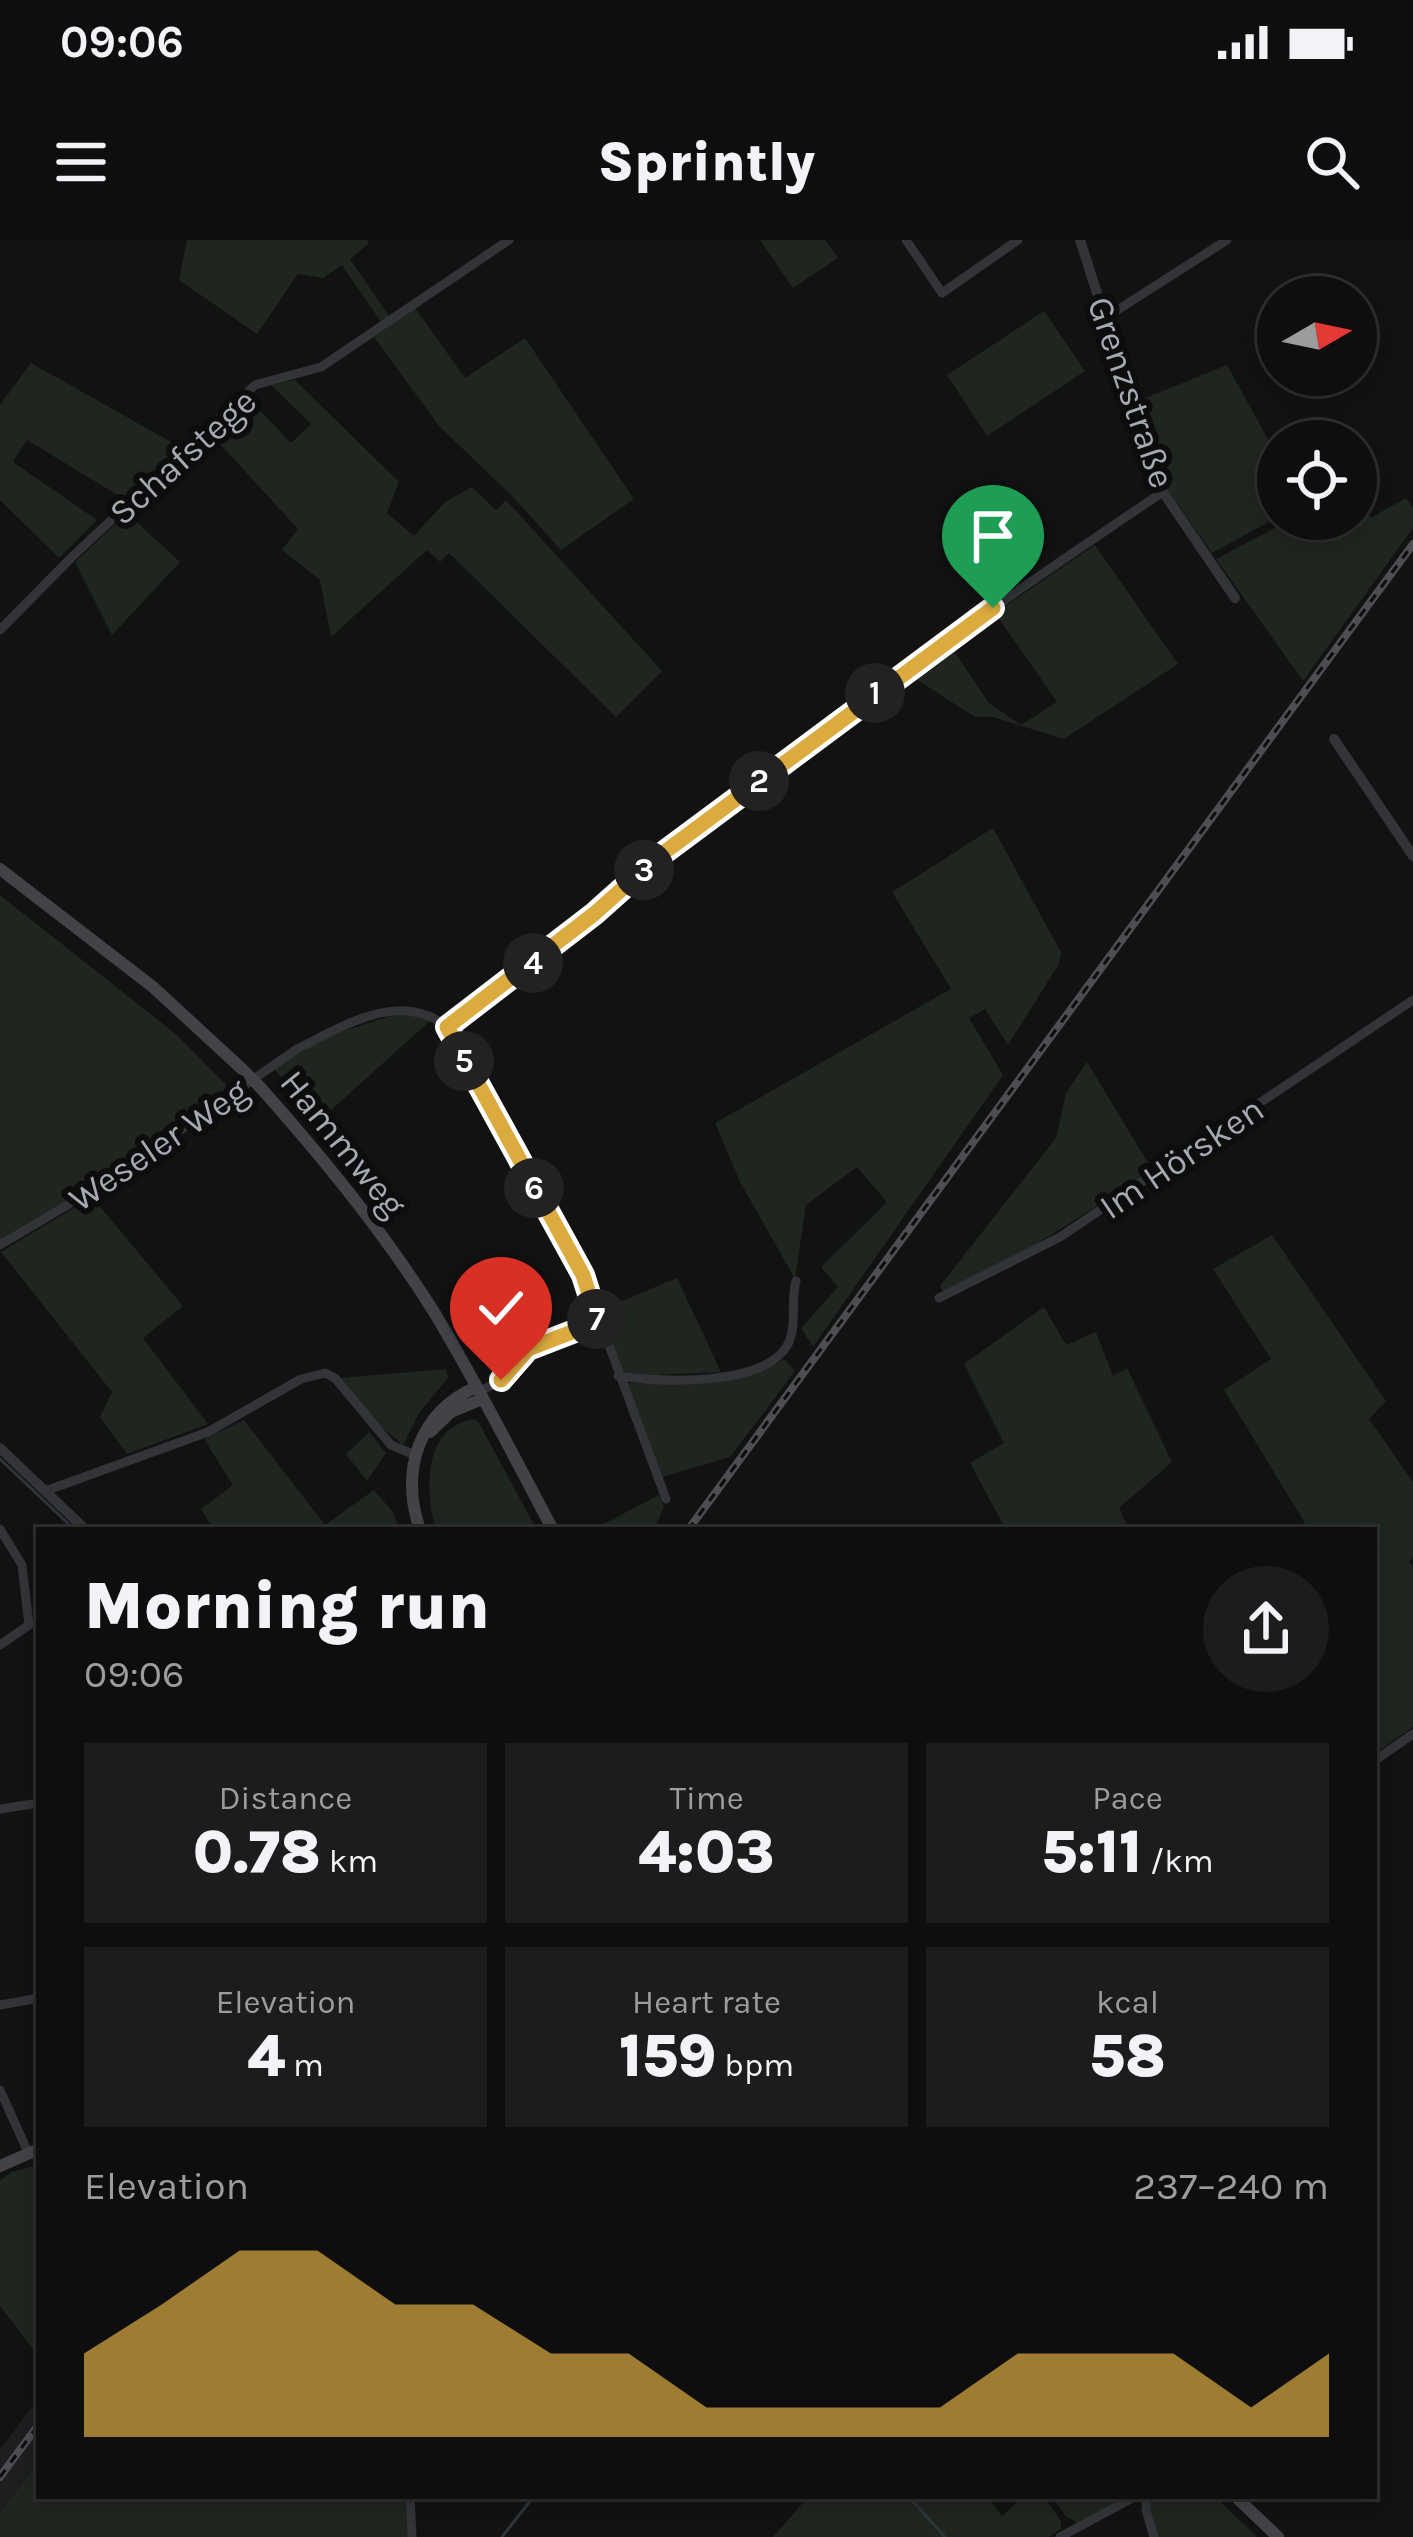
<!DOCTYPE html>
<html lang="en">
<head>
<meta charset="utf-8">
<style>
  body { margin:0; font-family:Karla,sans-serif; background:#1c1c1c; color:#f1f3f6; height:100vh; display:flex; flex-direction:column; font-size:45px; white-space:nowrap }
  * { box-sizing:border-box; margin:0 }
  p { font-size:39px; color:#9b9c9e }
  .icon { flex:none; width:66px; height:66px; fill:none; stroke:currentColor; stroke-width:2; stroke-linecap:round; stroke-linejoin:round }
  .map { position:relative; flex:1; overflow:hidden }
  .drawer { position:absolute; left:36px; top:1287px; width:1341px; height:972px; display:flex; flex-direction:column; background:#0e0e0e; border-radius:0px; box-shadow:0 6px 18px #0003,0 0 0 3px #2e2e2e }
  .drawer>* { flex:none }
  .needle { width:78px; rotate:81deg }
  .tools { position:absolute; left:1257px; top:36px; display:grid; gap:24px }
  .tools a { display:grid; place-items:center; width:120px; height:120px; border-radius:50%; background:#0e0e0e; box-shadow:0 6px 18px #0003,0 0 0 3px #2e2e2e; font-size:60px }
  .pin { position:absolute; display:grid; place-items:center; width:102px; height:102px; color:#fff; margin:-123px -51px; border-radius:50% 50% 50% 0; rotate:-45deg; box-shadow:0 0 12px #0007 }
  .pin .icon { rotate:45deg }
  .km { position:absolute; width:60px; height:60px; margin:-30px; border-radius:50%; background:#222; color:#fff; font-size:33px; line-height:60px; text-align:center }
  .round { display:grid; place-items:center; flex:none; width:126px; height:126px; border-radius:63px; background:#1c1c1c }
  .summary { display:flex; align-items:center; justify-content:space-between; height:204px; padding:0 48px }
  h1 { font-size:66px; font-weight:800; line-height:90px }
  .figures { display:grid; grid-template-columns:repeat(3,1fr); gap:18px; height:204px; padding:12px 48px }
  .figures div { display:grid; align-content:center; border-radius:0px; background:#1c1c1c; text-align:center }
  .figures b { font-size:60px; font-weight:800 }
  .figures small { font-size:33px; font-weight:400 }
  .figures p { font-size:33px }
  .chart { height:336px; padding:24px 48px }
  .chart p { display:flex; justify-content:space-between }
  .chart svg { width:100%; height:216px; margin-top:12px; fill:#dcab40; opacity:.7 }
  .status { display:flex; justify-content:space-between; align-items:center; height:84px; padding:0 60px; background:#0e0e0e; direction:ltr }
  .status svg { height:33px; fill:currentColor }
  header { display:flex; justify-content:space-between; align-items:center; height:156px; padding:0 48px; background:#0e0e0e; font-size:54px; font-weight:800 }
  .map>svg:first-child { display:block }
</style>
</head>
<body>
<div class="status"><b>09:06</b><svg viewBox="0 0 49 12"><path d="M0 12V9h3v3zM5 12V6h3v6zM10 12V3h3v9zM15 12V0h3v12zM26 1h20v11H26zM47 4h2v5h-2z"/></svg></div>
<header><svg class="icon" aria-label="menu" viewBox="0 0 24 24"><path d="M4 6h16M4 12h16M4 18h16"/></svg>Sprintly<svg class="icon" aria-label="search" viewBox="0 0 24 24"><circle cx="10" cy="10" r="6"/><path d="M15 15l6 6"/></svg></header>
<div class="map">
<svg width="1413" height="2297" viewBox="0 0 1413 2297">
  <rect width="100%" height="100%" fill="#121213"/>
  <path fill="#1e1e20" d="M39 2157V2220L0 2273V2210Z"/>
  <path fill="#1f251f" d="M187 0H367L369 3 350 19 389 76 381 82 342 25 323 38 298 34 257 94 179 40Z
    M760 0H825L838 18 793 48Z
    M415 68 465 138 525 98 634 259 561 310 511 255 439 186 374 97Z
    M1044 71 1085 131 987 196 947 135Z
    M31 123 180 207 124 259 27 200 13 222 97 280 59 318 0 260V165Z
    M1227 125 1278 217V277L1212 313 1165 246 1138 161Z
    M295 140 399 242 387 273 414 296 445 262 472 247 496 270 506 260 662 431 616 477 449 313 440 322 427 310 331 397 320 340 282 310 298 289 211 194 250 160 291 203 311 184 271 145Z
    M1406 258 1413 268V288L1303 441 1216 319 1292 279H1356V267L1372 277Z
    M127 273 180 322 112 395 75 322Z
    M1095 305 1178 424 1064 499 993 477H975L908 434 948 402 989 463 1021 485 1057 462 995 373Z
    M993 588 1061 712 1059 724 1008 805 985 769 969 778 1003 835 813 1107 801 1088 838 1047 821 1027 887 962 857 927 806 965 795 1039 740 942 715 883 951 749 892 652Z
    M0 655 177 795 228 847 100 941 0 1000Z
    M404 772 430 781 320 880 273 828 331 795Z
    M1087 822 1153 931 1014 1018 943 1052 940 1046 1056 898 1066 853Z
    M92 957 183 1066 143 1098 208 1184 127 1214 100 1177 112 1152 1 1012Z
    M1272 995 1386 1161 1369 1179 1413 1242V1317L1409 1321 1413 1327V1487L1374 1514V1290H1309L1224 1150 1271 1119 1213 1029Z
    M677 1038 721 1132 654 1135 622 1132 598 1071Z
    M1044 1067 1066 1105 1096 1092 1113 1136 1127 1128 1172 1222 1119 1268 1129 1290H1006L970 1223 1004 1203 964 1124Z
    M784 1119 795 1131 730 1217 662 1237 626 1143C680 1143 736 1149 784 1119Z
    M446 1129 448 1138 419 1173 403 1205 378 1184 340 1138Z
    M475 1179 479 1183 537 1290H436C425 1252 422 1186 475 1179Z
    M244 1180 325 1285 374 1250 392 1271 400 1290H214L201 1269 233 1245 204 1199Z
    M369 1192 386 1213 367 1241 346 1214Z
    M659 1255 664 1267 654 1290H592Z
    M39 1924V2117L0 2066V1940L12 1932Z
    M39 2220V2256H405L408 2297H0V2273Z
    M809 2256H988L1002 2276 1025 2256H1044L1061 2281V2289L1049 2297H773Z
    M1052 2256H1126L1078 2283 1066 2277Z
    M1156 2256H1215L1257 2297H1158L1149 2263Z"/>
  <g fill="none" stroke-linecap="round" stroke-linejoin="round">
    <path stroke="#2d343a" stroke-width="3" d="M0 1219 75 1290
      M908 2256 945 2297
      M502 2297 534 2256"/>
    <path stroke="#333438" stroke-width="9" d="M906 0 942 53 1018 0
      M1105 78 1227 0
      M0 390 73 316 255 145 321 127 509 0
      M0 1005 98 947 297 809C343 786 401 749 447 787
      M939 1058 1060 997 1413 760
      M618 1136C660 1142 762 1147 787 1106 798 1086 790 1062 796 1041
      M479 1152 501 1140 528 1109 598 1081
      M48 1250 208 1192 301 1139 325 1133 335 1138 391 1205 415 1215
      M666 1259 583 1035 447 787C523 736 589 673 660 616 822 486 991 367 1163 252
      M0 1289 22 1325 29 1385 0 1405
      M1374 1521 1413 1494
      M0 1569 39 1563
      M0 1765 39 1758
      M0 1850 28 1912
      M410 2256 412 2297
      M1147 2256 1146 2270 1154 2297
      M1060 2297 1136 2256"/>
    <path stroke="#333438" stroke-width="10" d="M1080 0 1154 231 1163 252 1235 358
      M1334 499 1413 616
      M0 1208 86 1290"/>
    <path stroke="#424347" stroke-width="12" d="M0 629 153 747 242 829
      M260 847C323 918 383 991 434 1072 477 1143 514 1217 553 1290
      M430 1192 451 1172 482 1159
      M420 1290C400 1231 418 1173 476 1147
      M0 1926 39 1909
      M1235 2256 1278 2297"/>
    <defs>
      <path id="rail" d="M688 1290 1413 304
        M0 2237 39 2184"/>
    </defs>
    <use href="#rail" stroke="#4d4e52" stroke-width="8"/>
    <use href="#rail" stroke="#0d0d0e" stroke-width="3" stroke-dasharray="9" stroke-linecap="butt"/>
    <path stroke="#424347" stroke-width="12" d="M242 829 260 847"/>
  </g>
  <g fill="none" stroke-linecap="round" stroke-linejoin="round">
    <defs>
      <path id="route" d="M501 1140 528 1109 598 1082 583 1035 447 787 594 674 658 617 993 368"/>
    </defs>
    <use href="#route" stroke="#fff" stroke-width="24"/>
    <use href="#route" stroke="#dcab40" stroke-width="15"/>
  </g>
  <g text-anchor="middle" stroke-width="12" stroke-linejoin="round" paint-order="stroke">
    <g font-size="36" fill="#a5a9b2" stroke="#0d0d0e">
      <text transform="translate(1132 152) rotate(71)" y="13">Grenzstraße</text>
      <text transform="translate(182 216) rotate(-42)" y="13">Schafstege</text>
      <text transform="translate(344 903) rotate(51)" y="13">Hammweg</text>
      <text transform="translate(158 904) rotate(-34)" y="13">Weseler Weg</text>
      <text transform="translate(1181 917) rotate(-34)" y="13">Im Hörsken</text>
    </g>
  </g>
</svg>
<div class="tools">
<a><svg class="needle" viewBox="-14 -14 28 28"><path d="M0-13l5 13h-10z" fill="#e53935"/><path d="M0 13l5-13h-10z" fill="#9b9c9e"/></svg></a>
<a><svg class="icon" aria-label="locate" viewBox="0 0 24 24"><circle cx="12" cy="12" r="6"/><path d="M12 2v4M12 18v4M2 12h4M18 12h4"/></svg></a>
</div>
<div class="pin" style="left:993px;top:368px;background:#1e9e55"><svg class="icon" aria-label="arrive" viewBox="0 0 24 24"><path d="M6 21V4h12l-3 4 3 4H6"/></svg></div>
<div class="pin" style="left:501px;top:1140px;background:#d93025"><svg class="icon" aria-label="check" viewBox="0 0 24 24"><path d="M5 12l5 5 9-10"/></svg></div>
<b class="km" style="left:875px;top:453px">1</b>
<b class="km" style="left:759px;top:541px">2</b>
<b class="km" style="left:644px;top:630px">3</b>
<b class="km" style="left:533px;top:723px">4</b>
<b class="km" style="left:464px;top:821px">5</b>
<b class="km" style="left:534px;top:948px">6</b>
<b class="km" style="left:597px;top:1079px">7</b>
<section class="drawer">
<div class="summary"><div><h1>Morning run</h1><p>09:06</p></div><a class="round"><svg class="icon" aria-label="share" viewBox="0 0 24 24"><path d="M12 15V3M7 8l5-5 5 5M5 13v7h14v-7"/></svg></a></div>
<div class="figures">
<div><p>Distance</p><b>0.78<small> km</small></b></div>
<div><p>Time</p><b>4:03</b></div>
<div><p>Pace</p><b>5:11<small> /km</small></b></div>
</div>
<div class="figures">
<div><p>Elevation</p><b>4<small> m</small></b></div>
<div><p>Heart rate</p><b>159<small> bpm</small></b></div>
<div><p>kcal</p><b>58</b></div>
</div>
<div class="chart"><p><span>Elevation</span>237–240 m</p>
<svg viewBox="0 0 160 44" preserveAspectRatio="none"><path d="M0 44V27L10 17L20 6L30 6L40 17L50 17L60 27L70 27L80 38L90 38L100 38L110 38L120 27L130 27L140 27L150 38L160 27V44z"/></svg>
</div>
</section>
</div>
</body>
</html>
